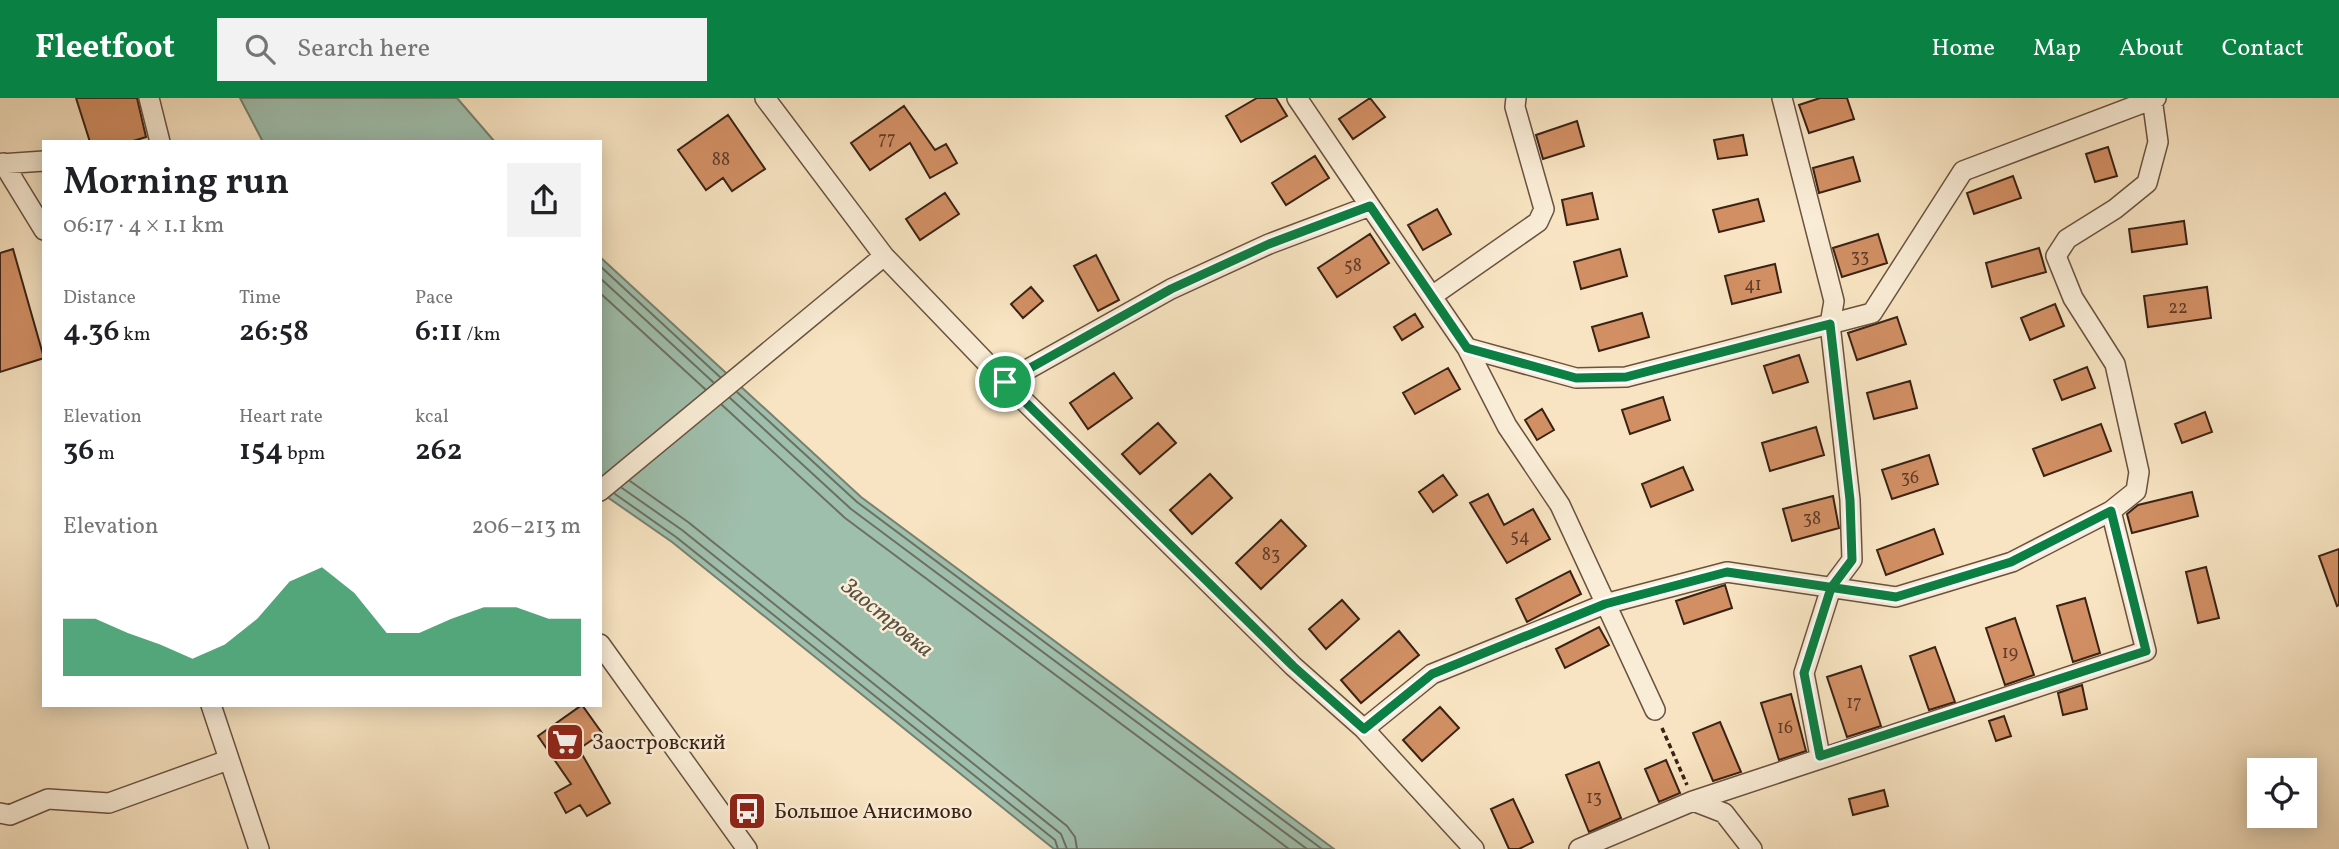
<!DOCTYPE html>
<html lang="en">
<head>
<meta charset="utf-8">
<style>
  body { margin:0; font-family:Vollkorn,serif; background:#f2f2f2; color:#202124; height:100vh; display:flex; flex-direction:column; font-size:26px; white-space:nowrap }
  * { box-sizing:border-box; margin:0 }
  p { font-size:23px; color:#757577 }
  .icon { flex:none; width:38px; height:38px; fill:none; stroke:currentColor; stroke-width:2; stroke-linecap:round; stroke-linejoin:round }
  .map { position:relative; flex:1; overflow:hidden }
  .panel { position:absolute; left:42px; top:42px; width:560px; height:567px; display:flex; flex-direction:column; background:#fff; border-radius:0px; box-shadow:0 4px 18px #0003 }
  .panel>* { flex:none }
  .controls { position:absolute; left:2247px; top:660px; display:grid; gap:14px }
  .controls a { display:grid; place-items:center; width:70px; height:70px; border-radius:0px; background:#fff; box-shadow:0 4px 18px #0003; font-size:35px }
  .pin { position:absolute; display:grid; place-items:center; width:60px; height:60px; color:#fff; margin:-30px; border:4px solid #fff; border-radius:50%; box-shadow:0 2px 7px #0007 }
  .round { display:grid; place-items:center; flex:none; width:74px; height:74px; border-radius:0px; background:#f2f2f2 }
  .summary { display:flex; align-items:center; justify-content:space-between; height:119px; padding:0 21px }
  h1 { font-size:38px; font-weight:600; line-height:52px }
  .metrics { display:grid; grid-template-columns:repeat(3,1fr); gap:10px; height:119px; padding:7px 21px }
  .metrics div { display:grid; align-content:center }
  .metrics b { font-size:30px; font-weight:600 }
  .metrics small { font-size:19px; font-weight:400 }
  .metrics p { font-size:19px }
  .chart { height:196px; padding:14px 21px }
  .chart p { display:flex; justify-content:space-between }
  .chart svg { width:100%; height:126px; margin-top:7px; fill:#0b8043; opacity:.7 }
  header { display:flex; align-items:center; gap:42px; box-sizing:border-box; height:98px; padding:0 35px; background:#0b8043; color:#fff }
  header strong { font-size:33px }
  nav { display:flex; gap:38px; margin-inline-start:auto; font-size:24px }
  .search { width:490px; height:63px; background:#f2f2f2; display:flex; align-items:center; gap:18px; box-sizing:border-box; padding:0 24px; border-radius:0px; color:#757577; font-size:26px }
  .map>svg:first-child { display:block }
</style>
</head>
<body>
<header>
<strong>Fleetfoot</strong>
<div class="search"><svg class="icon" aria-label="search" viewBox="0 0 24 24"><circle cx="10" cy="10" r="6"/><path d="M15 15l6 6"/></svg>Search here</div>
<nav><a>Home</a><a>Map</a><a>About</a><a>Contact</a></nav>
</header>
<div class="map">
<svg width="2339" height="751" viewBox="0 0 2339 751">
  <rect width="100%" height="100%" fill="#f8e4c2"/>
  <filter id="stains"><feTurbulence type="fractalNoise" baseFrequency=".00286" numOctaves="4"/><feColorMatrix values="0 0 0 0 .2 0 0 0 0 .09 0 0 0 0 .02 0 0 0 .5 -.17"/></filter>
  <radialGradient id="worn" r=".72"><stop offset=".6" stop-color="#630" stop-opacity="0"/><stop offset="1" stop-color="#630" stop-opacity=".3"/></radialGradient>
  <path fill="#9fbfad" stroke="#778070" stroke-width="2" d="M240 0H457L495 44H263Z
    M600 159 861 399 1334 751H1054L672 444 600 394Z"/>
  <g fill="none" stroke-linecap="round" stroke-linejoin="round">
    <path stroke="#6c7061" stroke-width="2" d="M600 168 720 279
      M600 180 713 284
      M600 195 705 291
      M737 294 857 404 1322 751
      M730 300 851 411 1307 751
      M722 307 845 420 1289 751
      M630 383 688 424 1067 728 1075 739 1077 751
      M622 390 682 432 1061 736 1067 751
      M615 396 676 439 1055 742 1058 751"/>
  </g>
  <path fill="#d28f64" stroke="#3a2215" stroke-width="2" d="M76 0H137L146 39 130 44H90Z
    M1257 0H1276L1287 18 1241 44 1226 18Z
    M1370 0 1385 19 1353 41 1339 21Z
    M1820 0H1847L1854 21 1809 35 1799 7Z
    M904 8 935 52 946 46 957 65 930 80 910 45 870 72 851 45Z
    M728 17 765 71 732 93 723 80 706 92 678 52Z
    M1577 23 1584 48 1543 61 1536 37Z
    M1743 37 1747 57 1718 61 1714 42Z
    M2108 49 2117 78 2095 84 2086 56Z
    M1315 58 1329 80 1286 107 1272 85Z
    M1853 59 1860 83 1819 95 1813 70Z
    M2013 78 2021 100 1974 116 1967 95Z
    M945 95 959 116 920 142 906 121Z
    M1592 95 1598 121 1567 127 1562 102Z
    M1758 101 1764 123 1719 134 1713 112Z
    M1437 111 1451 136 1423 152 1408 127Z
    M2184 123 2187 146 2132 154 2129 131Z
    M1370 136 1389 165 1337 199 1318 170Z
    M1878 136 1887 165 1842 179 1833 150Z
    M2039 150 2046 174 1992 189 1986 165Z
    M13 151 44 260 0 274V155Z
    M1620 151 1627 178 1581 191 1574 164Z
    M1096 157 1119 202 1098 213 1074 168Z
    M1775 166 1781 194 1732 206 1725 178Z
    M1031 189 1043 203 1023 220 1011 206Z
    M2207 189 2211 220 2148 229 2144 198Z
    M2055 206 2064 228 2030 242 2021 220Z
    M1642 215 1649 239 1599 253 1592 229Z
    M1415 216 1423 229 1402 242 1394 229Z
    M1897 219 1906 246 1857 262 1848 235Z
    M1799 257 1808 284 1773 295 1764 268Z
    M2087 269 2095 290 2062 302 2054 282Z
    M1448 270 1460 291 1415 316 1403 295Z
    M1114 275 1132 300 1088 331 1070 305Z
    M1910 283 1917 310 1874 321 1867 295Z
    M1663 299 1670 322 1630 336 1622 312Z
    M1542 311 1554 332 1537 342 1525 322Z
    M2205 314 2212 334 2182 345 2175 326Z
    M1158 325 1176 345 1140 376 1122 356Z
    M2101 326 2111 353 2044 378 2033 351Z
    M1816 329 1824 357 1770 373 1762 345Z
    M1929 357 1938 386 1892 401 1882 372Z
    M1683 369 1693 392 1651 409 1642 386Z
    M1210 376 1232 400 1192 436 1170 412Z
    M1443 377 1457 397 1433 414 1419 394Z
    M2192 394 2198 418 2132 435 2127 416 2138 407Z
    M1488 396 1504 427 1533 411 1550 441 1507 465 1470 405Z
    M1833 398 1839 430 1792 443 1783 411Z
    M1281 422 1306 448 1261 491 1236 465Z
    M1934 431 1943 456 1886 477 1877 452Z
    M2339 451V507L2337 508 2319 458Z
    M2206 469 2219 520 2198 525 2186 474Z
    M1570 473 1581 496 1527 524 1516 501Z
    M1725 487 1732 510 1684 526 1676 503Z
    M2085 500 2100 555 2073 564 2057 508Z
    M1342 502 1359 521 1326 551 1309 531Z
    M2015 520 2034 577 2005 587 1986 530Z
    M1599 529 1609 547 1565 570 1556 551Z
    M1399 533 1419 557 1361 605 1341 582Z
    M1935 549 1955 604 1929 612 1910 558Z
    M1861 568 1881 628 1847 639 1827 579Z
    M2082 587 2087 611 2063 617 2058 595Z
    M1791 596 1806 653 1779 662 1761 605Z
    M582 607 602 635 579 651 610 705 587 718 580 707 566 715 555 695 571 686 538 638Z
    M1440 609 1459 630 1422 663 1403 642Z
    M2004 618 2011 638 1996 643 1989 623Z
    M1720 624 1741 674 1713 683 1693 635Z
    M1666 662 1680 695 1659 704 1645 671Z
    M1599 664 1621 720 1589 734 1566 677Z
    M1884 692 1888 708 1853 717 1849 701Z
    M1513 701 1533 744 1519 751H1509L1491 711Z"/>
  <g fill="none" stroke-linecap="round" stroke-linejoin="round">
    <defs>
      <path id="minor" d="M149 0 160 44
        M765 0 884 158 1005 284 1293 568 1364 631 1474 751
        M1297 0 1370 108
        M1782 0 1834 203 1830 226 1850 402 1852 462 1831 490 1804 575 1820 658
        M3 65 44 132
        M0 66 44 63
        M1432 198 1538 124 1544 111 1515 9 1516 0
        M1467 250 1507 328 1560 407 1655 612
        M1005 284 1171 191 1269 146 1370 108 1467 250 1576 280 1626 279 1872 215 1963 73 2156 0
        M600 393 884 158
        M2111 413 2136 393 2139 374 2115 266 2073 200 2056 158 2067 141 2115 111 2147 85 2158 44 2152 0
        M600 546 747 751
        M211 607 259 751
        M1364 631 1432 576 1605 506 1727 474 1896 499 2012 464 2111 413 2146 553 1693 703 1579 751
        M1693 703 1724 715 1752 751
        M0 715 10 717 48 701 109 705 228 662"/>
    </defs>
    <use href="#minor" stroke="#6a5240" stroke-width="22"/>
    <path stroke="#3a2215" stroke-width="3.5" stroke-dasharray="5 3.5" stroke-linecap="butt" d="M1662 630 1687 687"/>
    <use href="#minor" stroke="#faedd7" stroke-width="19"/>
  </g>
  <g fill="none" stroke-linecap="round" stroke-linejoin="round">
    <defs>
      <path id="route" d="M1005 284 1293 568 1364 631 1432 576 1605 506 1727 474 1896 499 2011 464 2111 413 2146 553 1820 658 1804 575 1831 490 1852 462 1850 402 1830 226 1626 279 1576 280 1467 250 1370 108 1269 146 1171 191 1005 284"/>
    </defs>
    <use href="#route" stroke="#fff" stroke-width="14"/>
    <use href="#route" stroke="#0b8043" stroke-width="9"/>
  </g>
  <defs>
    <symbol id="supermarket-square" viewBox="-11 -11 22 22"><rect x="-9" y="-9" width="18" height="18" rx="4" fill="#8f2418" stroke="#faedd7"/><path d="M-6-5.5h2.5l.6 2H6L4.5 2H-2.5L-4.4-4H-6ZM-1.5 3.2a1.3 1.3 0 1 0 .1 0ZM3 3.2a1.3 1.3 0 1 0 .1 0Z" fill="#fff"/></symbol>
    <symbol id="bus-square" viewBox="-11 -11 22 22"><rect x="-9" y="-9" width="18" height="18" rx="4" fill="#8f2418" stroke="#faedd7"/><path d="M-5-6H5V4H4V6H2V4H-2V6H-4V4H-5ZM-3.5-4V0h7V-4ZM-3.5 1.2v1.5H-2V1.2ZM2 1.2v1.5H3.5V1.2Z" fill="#fff"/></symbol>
  </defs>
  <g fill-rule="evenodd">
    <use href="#supermarket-square" x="543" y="622" width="44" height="44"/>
    <use href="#bus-square" x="725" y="691" width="44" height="44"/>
  </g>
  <g text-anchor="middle" stroke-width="5" stroke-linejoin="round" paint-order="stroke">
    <g font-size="18" fill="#603d29">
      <text x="887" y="46">77</text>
      <text x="721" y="67">88</text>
      <text x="1860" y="164">33</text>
      <text x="1353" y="173">58</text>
      <text x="1753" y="192">41</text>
      <text x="2178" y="215">22</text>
      <text x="1910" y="385">36</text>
      <text x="1812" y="426">38</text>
      <text x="1520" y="444">54</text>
      <text x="1271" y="462">83</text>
      <text x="2010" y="560">19</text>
      <text x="1854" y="610">17</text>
      <text x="1785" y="635">16</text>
      <text x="1594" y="705">13</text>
    </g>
    <g font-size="21" fill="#3a2215" stroke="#faedd7" text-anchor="start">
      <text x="592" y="651">Заостровский</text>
      <text x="774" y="720">Большое Анисимово</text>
    </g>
    <g font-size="23" font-style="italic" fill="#585143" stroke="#faedd7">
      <text transform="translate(888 519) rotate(39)" y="8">Заостровка</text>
    </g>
  </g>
  <rect width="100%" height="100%" filter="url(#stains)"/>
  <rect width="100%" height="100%" fill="url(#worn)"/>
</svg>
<div class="controls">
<a><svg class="icon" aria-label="locate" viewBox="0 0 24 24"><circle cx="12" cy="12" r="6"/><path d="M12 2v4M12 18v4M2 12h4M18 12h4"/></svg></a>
</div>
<div class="pin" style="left:1005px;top:284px;background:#1e9e55"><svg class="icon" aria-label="arrive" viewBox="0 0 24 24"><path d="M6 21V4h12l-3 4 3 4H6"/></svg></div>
<section class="panel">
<div class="summary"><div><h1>Morning run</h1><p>06:17 · 4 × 1.1 km</p></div><a class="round"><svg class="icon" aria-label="share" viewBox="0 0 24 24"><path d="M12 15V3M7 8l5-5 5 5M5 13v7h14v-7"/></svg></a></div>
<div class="metrics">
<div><p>Distance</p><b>4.36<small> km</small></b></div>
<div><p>Time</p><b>26:58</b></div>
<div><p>Pace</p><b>6:11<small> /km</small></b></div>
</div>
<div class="metrics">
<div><p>Elevation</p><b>36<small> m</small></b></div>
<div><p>Heart rate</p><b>154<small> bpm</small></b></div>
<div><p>kcal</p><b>262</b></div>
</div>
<div class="chart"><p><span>Elevation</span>206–213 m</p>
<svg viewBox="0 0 160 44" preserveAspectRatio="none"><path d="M0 44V24L10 24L20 29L30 33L40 38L50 33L60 24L70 11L80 6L90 15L100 29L110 29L120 24L130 20L140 20L150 24L160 24V44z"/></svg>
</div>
</section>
</div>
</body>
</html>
